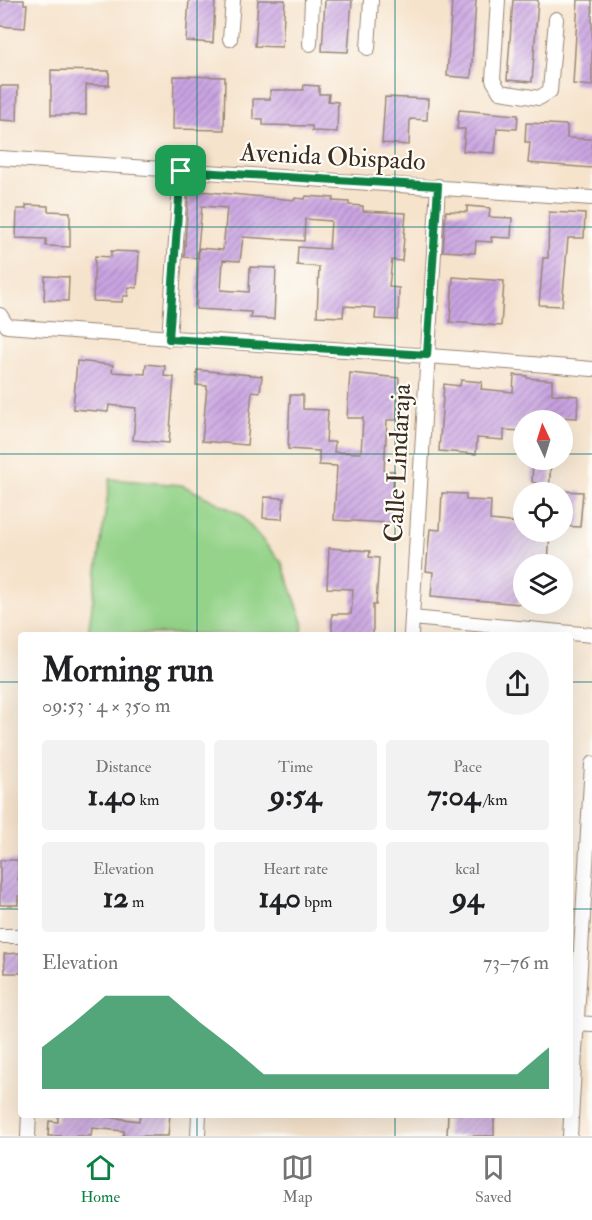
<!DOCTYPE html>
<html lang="en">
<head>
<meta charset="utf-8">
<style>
  body { margin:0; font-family:"IM FELL Double Pica",serif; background:#f2f2f2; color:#202124; height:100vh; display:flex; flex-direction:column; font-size:22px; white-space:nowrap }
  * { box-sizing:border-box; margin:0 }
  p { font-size:20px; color:#757577 }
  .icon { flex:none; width:33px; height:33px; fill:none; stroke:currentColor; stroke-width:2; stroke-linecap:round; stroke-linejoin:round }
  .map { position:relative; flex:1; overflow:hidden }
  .sheet { position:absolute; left:18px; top:632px; width:555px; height:486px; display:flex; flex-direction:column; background:#fff; border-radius:6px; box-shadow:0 6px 24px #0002 }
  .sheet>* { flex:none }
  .needle { width:39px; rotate:356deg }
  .buttons { position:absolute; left:513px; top:410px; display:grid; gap:12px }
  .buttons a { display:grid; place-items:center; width:60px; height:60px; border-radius:50%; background:#fff; box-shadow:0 6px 24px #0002; font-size:30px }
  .pin { position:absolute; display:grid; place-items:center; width:51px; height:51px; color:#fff; margin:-26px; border-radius:12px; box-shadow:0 3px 9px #0006 }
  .round { display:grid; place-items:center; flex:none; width:63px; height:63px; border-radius:32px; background:#f2f2f2 }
  .head { display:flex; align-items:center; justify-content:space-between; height:102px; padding:0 24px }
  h1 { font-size:33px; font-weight:800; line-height:45px }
  .metrics { display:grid; grid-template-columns:repeat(3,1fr); gap:9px; height:102px; padding:6px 24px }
  .metrics div { display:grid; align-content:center; border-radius:6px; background:#f2f2f2; text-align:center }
  .metrics b { font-size:30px; font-weight:800 }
  .metrics small { font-size:16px; font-weight:400 }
  .metrics p { font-size:16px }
  .chart { height:168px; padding:12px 24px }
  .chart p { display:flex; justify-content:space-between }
  .chart svg { width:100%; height:108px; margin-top:6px; fill:#0b8043; opacity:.7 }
  .tabs { display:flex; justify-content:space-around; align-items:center; height:84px; border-top:2px solid #e0e0e0; background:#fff; font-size:16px; color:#757577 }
  .tabs a { display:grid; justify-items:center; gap:3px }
  .tabs .selected { color:#0b8043 }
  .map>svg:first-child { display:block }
</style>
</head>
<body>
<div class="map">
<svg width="592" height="1136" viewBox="0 0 592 1136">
  <defs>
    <pattern id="building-hatch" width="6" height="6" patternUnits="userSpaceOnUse" patternTransform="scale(1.5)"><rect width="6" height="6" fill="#caa4e2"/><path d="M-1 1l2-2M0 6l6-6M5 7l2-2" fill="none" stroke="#a586b7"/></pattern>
  </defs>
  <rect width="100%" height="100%" fill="#fdfcf7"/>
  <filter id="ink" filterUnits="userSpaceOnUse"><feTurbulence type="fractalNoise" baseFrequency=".0167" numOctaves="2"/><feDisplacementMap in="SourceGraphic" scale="12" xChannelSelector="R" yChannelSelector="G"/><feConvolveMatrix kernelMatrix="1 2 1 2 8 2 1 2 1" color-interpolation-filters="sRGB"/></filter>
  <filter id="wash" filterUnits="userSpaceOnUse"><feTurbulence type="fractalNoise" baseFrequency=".008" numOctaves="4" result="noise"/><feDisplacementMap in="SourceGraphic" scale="24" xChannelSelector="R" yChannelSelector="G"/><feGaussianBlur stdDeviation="1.35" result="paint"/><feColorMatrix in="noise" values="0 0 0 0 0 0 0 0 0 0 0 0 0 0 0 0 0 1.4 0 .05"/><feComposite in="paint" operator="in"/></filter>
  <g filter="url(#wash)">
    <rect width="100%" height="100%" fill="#f6e3cc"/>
    <path fill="#94d389" stroke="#687e54" stroke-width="1.5" d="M110 479 182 485 240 514 282 563 303 622 302 634H88Z"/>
    <g id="blocks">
      <path fill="url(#building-hatch)" d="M0 0H24V4H27L25 28 0 26Z
        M189 0H215L213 43 186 41Z
        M258 0H285L282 47 255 46Z
        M325 0H352L348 52 322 51Z
        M452 0H476L471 78 447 76Z
        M513 0H538L532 82 507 80Z
        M578 0H592V86L573 84Z
        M51 70 109 71V85H86V115H51Z
        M174 76 225 77 224 130 173 129Z
        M304 85 319 86V94H329L328 101 338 102 337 132 312 131V126L263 125V119H253V99H270V90H303Z
        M0 86H18L17 121 0 120Z
        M385 97 428 99 427 120 410 119 409 145 382 143Z
        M459 110 518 115 517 129 497 128 495 153 463 151 465 129H457Z
        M526 123 567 125V138L592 139V168L528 163 530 142H525Z
        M189 190 295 200V198L305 199 306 196 334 198 333 201 349 202V205L363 206V211L406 213 402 261 392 260 389 287 399 288 398 320 375 319 376 308 344 306 343 317 317 316 319 267 297 265 298 247 329 249 331 221 305 219 304 241 243 237 240 261 223 260 221 290 249 292 250 267 276 268 274 319 250 318 251 312 196 309 199 248 223 250 227 208 202 206 197 258 184 257Z
        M26 205 48 206V211L70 212V247L46 246V239L16 238 17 209H26Z
        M467 206 490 208 489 217 512 218 511 238 491 237 492 242 476 241 475 253 443 251 446 211 467 212Z
        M549 212 585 214 584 238H568L562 306 539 305 543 258H548Z
        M111 251 139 252 137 288 128 287V296H123L122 302 93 301 95 256 111 257Z
        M45 276 69 277 68 301 44 300Z
        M453 277 504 281 501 326 450 322Z
        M77 361 113 365 112 372 145 374 146 364 165 366 164 376 174 377 169 443 133 440 136 408 109 405 108 412 73 409Z
        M197 370 262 376 260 392 252 391 247 445 202 441 207 386 196 385Z
        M350 373 399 378 397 420H387L384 471H394L390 523 334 520 337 466 319 465V451L288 449 290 395H303V409L328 410 326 442H335L334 452 361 453 363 418H347Z
        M514 375 527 376V378L552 380V394L578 396 577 418 532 416V420H524V431L504 430V440L477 438 476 454 439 451 444 384 460 386 461 380 482 382 481 389 513 392Z
        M533 459H551L549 492H536L537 483 532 482Z
        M562 491 583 492 580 527 562 526Z
        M442 493 466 494V500L491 501 490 520 519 523V526L524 527V531H550L548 564H523L520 604 431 596 433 572 426 571 430 529 440 530Z
        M264 497 284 498 282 519 263 518Z
        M329 548 370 551 369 557 379 558 376 605H373V634H332V614H351L353 589 327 588Z
        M0 860H18V880H21V896H18V905H0Z
        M21 953V973H5L4 954Z
        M58 1114H101V1116L139 1121 140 1114H170L168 1136H123L124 1131 92 1128 91 1136H48L49 1121 58 1122Z
        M448 1114H494V1136H447Z"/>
    </g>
  </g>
  <g filter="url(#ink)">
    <use href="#blocks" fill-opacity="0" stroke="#988675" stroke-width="1.5"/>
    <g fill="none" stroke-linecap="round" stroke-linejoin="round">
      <defs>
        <path id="street" d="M498 0 493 80 500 92 539 98 550 91 556 19
          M230 39 233 0
          M310 44 312 0
          M368 48 371 0
          M0 158 592 198
          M0 315 7 326C202 341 397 352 592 369
          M169 339 181 171
          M412 618 592 635
          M411 634 438 186
          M0 936H21
          M576 1023 592 1024
          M28 1136 29 1114
          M198 1136 199 1114
          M570 1136 592 764"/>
      </defs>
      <use href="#street" stroke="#988675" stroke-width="16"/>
      <use href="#street" stroke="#fff" stroke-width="14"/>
    </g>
  </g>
  <g fill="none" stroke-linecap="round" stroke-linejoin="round" filter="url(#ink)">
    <defs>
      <path id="route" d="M181 171 438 186 427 355 169 339Z"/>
    </defs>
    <use href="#route" stroke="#fff" stroke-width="12"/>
    <use href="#route" stroke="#0b8043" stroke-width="8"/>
  </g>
  <path fill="none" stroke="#0f766e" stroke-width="1.5" stroke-opacity="0.55" d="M197 0V634M395 0V634M0 227H592M0 454H524M562 454H592M0 682H21M570 682H592M0 909H21M570 909H592M197 1114V1136M395 1114V1136"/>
  <g text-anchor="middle" stroke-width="4.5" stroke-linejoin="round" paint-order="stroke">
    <g font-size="26" fill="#3b2a1e" stroke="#fdfcf7">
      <text transform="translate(333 156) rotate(3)" y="9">Avenida Obispado</text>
      <text transform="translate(397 463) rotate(-87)" y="9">Calle Lindaraja</text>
    </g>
  </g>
</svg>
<div class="buttons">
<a><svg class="needle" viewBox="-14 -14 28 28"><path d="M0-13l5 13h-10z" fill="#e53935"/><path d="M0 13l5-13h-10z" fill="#757577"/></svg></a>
<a><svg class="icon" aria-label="locate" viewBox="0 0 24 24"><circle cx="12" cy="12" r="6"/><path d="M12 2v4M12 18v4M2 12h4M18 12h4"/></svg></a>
<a><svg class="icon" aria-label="layers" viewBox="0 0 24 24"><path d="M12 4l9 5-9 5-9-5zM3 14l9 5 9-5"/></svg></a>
</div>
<div class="pin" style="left:181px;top:171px;background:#1e9e55"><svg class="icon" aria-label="arrive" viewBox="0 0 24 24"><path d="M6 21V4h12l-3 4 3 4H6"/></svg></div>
<section class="sheet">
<div class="head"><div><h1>Morning run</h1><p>09:53 · 4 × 350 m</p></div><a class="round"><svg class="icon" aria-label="share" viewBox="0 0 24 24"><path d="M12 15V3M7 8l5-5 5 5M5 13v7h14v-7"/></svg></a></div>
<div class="metrics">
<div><p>Distance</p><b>1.40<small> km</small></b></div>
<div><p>Time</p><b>9:54</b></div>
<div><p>Pace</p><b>7:04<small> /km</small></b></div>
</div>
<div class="metrics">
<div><p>Elevation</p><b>12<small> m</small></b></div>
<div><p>Heart rate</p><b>140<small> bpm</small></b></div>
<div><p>kcal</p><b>94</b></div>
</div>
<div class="chart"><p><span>Elevation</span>73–76 m</p>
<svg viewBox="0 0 160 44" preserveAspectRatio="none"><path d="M0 44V27L10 17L20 6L30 6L40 6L50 17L60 27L70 38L80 38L90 38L100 38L110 38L120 38L130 38L140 38L150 38L160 27V44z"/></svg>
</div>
</section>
</div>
<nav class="tabs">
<a class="selected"><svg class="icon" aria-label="home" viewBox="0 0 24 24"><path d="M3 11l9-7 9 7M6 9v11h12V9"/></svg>Home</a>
<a><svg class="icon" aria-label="map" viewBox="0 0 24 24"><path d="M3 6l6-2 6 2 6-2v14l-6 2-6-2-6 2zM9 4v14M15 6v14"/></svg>Map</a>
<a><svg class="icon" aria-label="saved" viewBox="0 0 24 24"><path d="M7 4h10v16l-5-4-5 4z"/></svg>Saved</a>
</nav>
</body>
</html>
